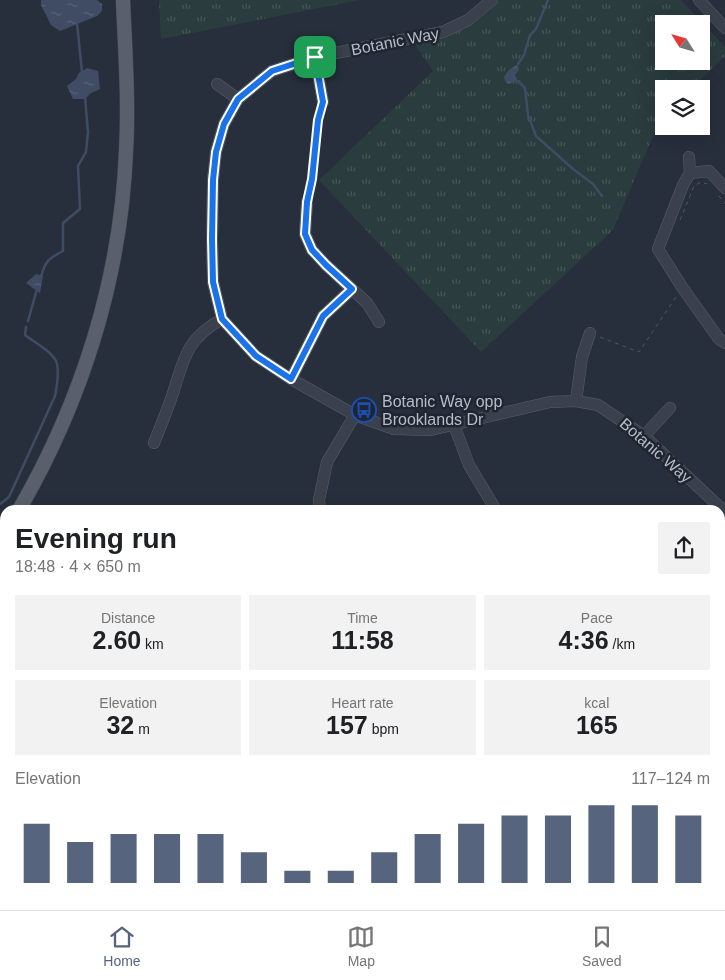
<!DOCTYPE html>
<html lang="en">
<head>
<meta charset="utf-8">
<style>
  body { margin:0; font-family:Helvetica,sans-serif; background:#f2f2f2; color:#202124; height:100vh; display:flex; flex-direction:column; font-size:19px; white-space:nowrap }
  * { box-sizing:border-box; margin:0 }
  p { font-size:16px; color:#757577 }
  .icon { flex:none; width:28px; height:28px; fill:none; stroke:currentColor; stroke-width:2; stroke-linecap:round; stroke-linejoin:round }
  .map { position:relative; flex:1; overflow:hidden }
  .details { position:absolute; left:0px; top:505px; width:725px; height:405px; display:flex; flex-direction:column; background:#fff; border-radius:15px 15px 0 0; box-shadow:0 5px 20px #0002 }
  .details>* { flex:none }
  .needle { width:32px; rotate:307deg }
  .controls { position:absolute; left:655px; top:15px; display:grid; gap:10px }
  .controls a { display:grid; place-items:center; width:55px; height:55px; border-radius:0px; background:#fff; box-shadow:0 5px 20px #0002; font-size:25px }
  .pin { position:absolute; display:grid; place-items:center; width:42px; height:42px; color:#fff; margin:-21px; border-radius:10px; box-shadow:0 2px 8px #0006 }
  .round { display:grid; place-items:center; flex:none; width:52px; height:52px; border-radius:0px; background:#f2f2f2 }
  .headline { display:flex; align-items:center; justify-content:space-between; height:85px; padding:0 15px }
  h1 { font-size:28px; font-weight:700; line-height:38px }
  .stats { display:grid; grid-template-columns:repeat(3,1fr); gap:8px; height:85px; padding:5px 15px }
  .stats div { display:grid; align-content:center; border-radius:0px; background:#f2f2f2; text-align:center }
  .stats b { font-size:25px; font-weight:700 }
  .stats small { font-size:14px; font-weight:400 }
  .stats p { font-size:14px }
  .chart { height:140px; padding:10px 15px }
  .chart p { display:flex; justify-content:space-between }
  .chart svg { width:100%; height:90px; margin-top:5px; stroke:#56647e; stroke-width:6 }
  .tab-bar { display:flex; justify-content:space-around; align-items:center; height:70px; border-top:1px solid #e0e0e0; background:#fff; font-size:14px; color:#757577 }
  .tab-bar a { display:grid; justify-items:center; gap:2px }
  .tab-bar .current { color:#56647e }
  .map>svg:first-child { display:block }
</style>
</head>
<body>
<div class="map">
<svg width="725" height="910" viewBox="0 0 725 910">
  <defs>
    <pattern id="grass-tufts" width="24" height="20" patternUnits="userSpaceOnUse" patternTransform="scale(1.25)"><rect width="24" height="20" fill="#2a3c3e"/><path d="M3 7l-1-3M5 7V3M7 7l1-3M15 17l-1-3M17 17v-4M19 17l1-3" fill="none" stroke="#475658"/></pattern>
    <pattern id="forest-crowns" width="20" height="18" patternUnits="userSpaceOnUse" patternTransform="scale(1.25)"><rect width="20" height="18" fill="#2a3c3e"/><path d="M2 6a3 3 0 1 1 6 0M12 15a3 3 0 1 1 6 0" fill="none" stroke="#475658"/></pattern>
    <pattern id="wetland-marsh" width="20" height="14" patternUnits="userSpaceOnUse" patternTransform="scale(1.25)"><rect width="20" height="14" fill="#2a3c3e"/><path d="M1 5h8M5 5V1M11 12h8M15 12V8" fill="none" stroke="#475658"/></pattern>
    <pattern id="water-ripples" width="26" height="14" patternUnits="userSpaceOnUse" patternTransform="scale(1.25)"><rect width="26" height="14" fill="#3f4c63"/><path d="M2 4q2-2 4 0t4 0M15 11q2-2 4 0t4 0" fill="none" stroke="#586478"/></pattern>
  </defs>
  <rect width="100%" height="100%" fill="#272f3c"/>
  <path fill="url(#grass-tufts)" fill-rule="evenodd" d="M159 0H360L161 39Z
    M499 0H681L725 47V56L691 89H664V114L661 117 613 230 481 352 319 180 433 71 413 42C423 41 434 40 444 37 461 33 489 14 499 0ZM664 24H701V61H664Z"/>
  <path fill="url(#forest-crowns)" d="M550 905H615L608 910H559Z"/>
  <path fill="url(#wetland-marsh)" d="M725 715V807L720 808V719Z"/>
  <path fill="url(#water-ripples)" d="M41 0H97L102 4V11L97 16 60 31 51 25 41 5Z
    M518 64 519 70 515 75 518 81 508 84 505 81 504 77 508 71Z
    M87 68 98 71 100 89 91 93 85 99H73L67 86 76 79 79 73Z
    M36 274 43 276 40 293 26 283Z"/>
  <g fill="none" stroke-linecap="round" stroke-linejoin="round">
    <path stroke="#3f4c63" stroke-width="2.5" d="M77 23 82 72
      M518 64 524 55 530 35 536 29 548 0
      M518 81 525 88 528 115 536 136 573 169 593 184 602 196
      M41 277C45 261 49 258 63 251V223L80 209 78 166 86 152 88 132 85 97
      M28 321 37 289
      M0 504 9 497 55 396C57 386 59 374 57 364 55 353 34 342 25 335L26 327
      M0 680 5 684
      M720 739 725 736"/>
    <defs>
      <path id="minor" d="M492 0 468 20 443 32 315 57 272 71 238 99 224 124 216 152 213 179 212 239 213 282 222 319 256 356 291 379 355 415 394 429 431 430 550 402 576 401 598 405 644 436 725 512
        M699 0 725 28
        M315 57 323 102
        M217 84 238 99
        M689 157 690 173
        M725 188 709 171 690 173 683 185 658 249 682 287 719 339 725 343
        M307 202 305 234 312 250 326 265 367 303 379 322
        M291 379 323 316 352 289
        M576 401 582 357 590 333
        M454 425 469 465 496 510
        M644 436 670 408
        M154 443C160 428 166 413 171 399 184 361 184 340 222 319
        M320 510 319 500 327 462 355 415
        M720 661 725 656
        M550 905 559 910
        M484 910V905
        M608 910 615 905"/>
      <path id="major" d="M19 510C82 401 121 278 126 151 129 101 125 50 123 0
        M0 541 5 533
        M0 779 5 781
        M260 905 270 910"/>
    </defs>
    <use href="#minor" stroke="#595f6a" stroke-width="12"/>
    <use href="#major" stroke="#444a55" stroke-width="15"/>
    <path stroke="#49595c" stroke-width="1" stroke-dasharray="4 4" stroke-linecap="butt" d="M309 192 312 179 318 120 320 112
      M719 196 725 203
      M680 220 694 186 701 182 707 184
      M600 337 639 352 676 297
      M281 905 292 910"/>
    <use href="#minor" stroke="#3b414c" stroke-width="11"/>
    <use href="#major" stroke="#59606c" stroke-width="14"/>
  </g>
  <g fill="none" stroke-linecap="round" stroke-linejoin="round">
    <defs>
      <path id="route" d="M315 57 323 102 318 120 312 179 307 202 305 234 312 250 326 265 352 289 323 316 291 379 256 356 222 319 213 282 212 239 213 180 216 152 224 124 238 99 272 71Z"/>
    </defs>
    <use href="#route" stroke="#fff" stroke-width="10"/>
    <use href="#route" stroke="#1a73e8" stroke-width="6"/>
  </g>
  <defs>
    <symbol id="bus-ring" viewBox="-11 -11 22 22"><circle r="9.5" fill="#202631" stroke="#1a4fb4" stroke-width="1.5"/><path d="M-5-6H5V4H4V6H2V4H-2V6H-4V4H-5ZM-3.5-4V0h7V-4ZM-3.5 1.2v1.5H-2V1.2ZM2 1.2v1.5H3.5V1.2Z" fill="#1a4fb4"/></symbol>
  </defs>
  <g fill-rule="evenodd">
    <use href="#bus-ring" x="350" y="396" width="28" height="28"/>
  </g>
  <g text-anchor="middle" stroke-width="5" stroke-linejoin="round" paint-order="stroke">
    <g font-size="16" fill="#b7bdc7" stroke="#202631">
      <text transform="translate(395 41) rotate(-11)" y="6">Botanic Way</text>
      <text transform="translate(656 450) rotate(41)" y="6">Botanic Way</text>
    </g>
    <g font-size="16" fill="#b7bdc7" stroke="#202631" text-anchor="start">
      <text x="382" y="407">Botanic Way opp<tspan x="382" dy="18">Brooklands Dr</tspan></text>
    </g>
  </g>
</svg>
<div class="controls">
<a><svg class="needle" viewBox="-14 -14 28 28"><path d="M0-13l5 13h-10z" fill="#e53935"/><path d="M0 13l5-13h-10z" fill="#757577"/></svg></a>
<a><svg class="icon" aria-label="layers" viewBox="0 0 24 24"><path d="M12 4l9 5-9 5-9-5zM3 14l9 5 9-5"/></svg></a>
</div>
<div class="pin" style="left:315px;top:57px;background:#1e9e55"><svg class="icon" aria-label="arrive" viewBox="0 0 24 24"><path d="M6 21V4h12l-3 4 3 4H6"/></svg></div>
<section class="details">
<div class="headline"><div><h1>Evening run</h1><p>18:48 · 4 × 650 m</p></div><a class="round"><svg class="icon" aria-label="share" viewBox="0 0 24 24"><path d="M12 15V3M7 8l5-5 5 5M5 13v7h14v-7"/></svg></a></div>
<div class="stats">
<div><p>Distance</p><b>2.60<small> km</small></b></div>
<div><p>Time</p><b>11:58</b></div>
<div><p>Pace</p><b>4:36<small> /km</small></b></div>
</div>
<div class="stats">
<div><p>Elevation</p><b>32<small> m</small></b></div>
<div><p>Heart rate</p><b>157<small> bpm</small></b></div>
<div><p>kcal</p><b>165</b></div>
</div>
<div class="chart"><p><span>Elevation</span>117–124 m</p>
<svg viewBox="0 0 160 44" preserveAspectRatio="none"><path d="M5 44V15M15 44V24M25 44V20M35 44V20M45 44V20M55 44V29M65 44V38M75 44V38M85 44V29M95 44V20M105 44V15M115 44V11M125 44V11M135 44V6M145 44V6M155 44V11"/></svg>
</div>
</section>
</div>
<nav class="tab-bar">
<a class="current"><svg class="icon" aria-label="home" viewBox="0 0 24 24"><path d="M3 11l9-7 9 7M6 9v11h12V9"/></svg>Home</a>
<a><svg class="icon" aria-label="map" viewBox="0 0 24 24"><path d="M3 6l6-2 6 2 6-2v14l-6 2-6-2-6 2zM9 4v14M15 6v14"/></svg>Map</a>
<a><svg class="icon" aria-label="saved" viewBox="0 0 24 24"><path d="M7 4h10v16l-5-4-5 4z"/></svg>Saved</a>
</nav>
</body>
</html>
